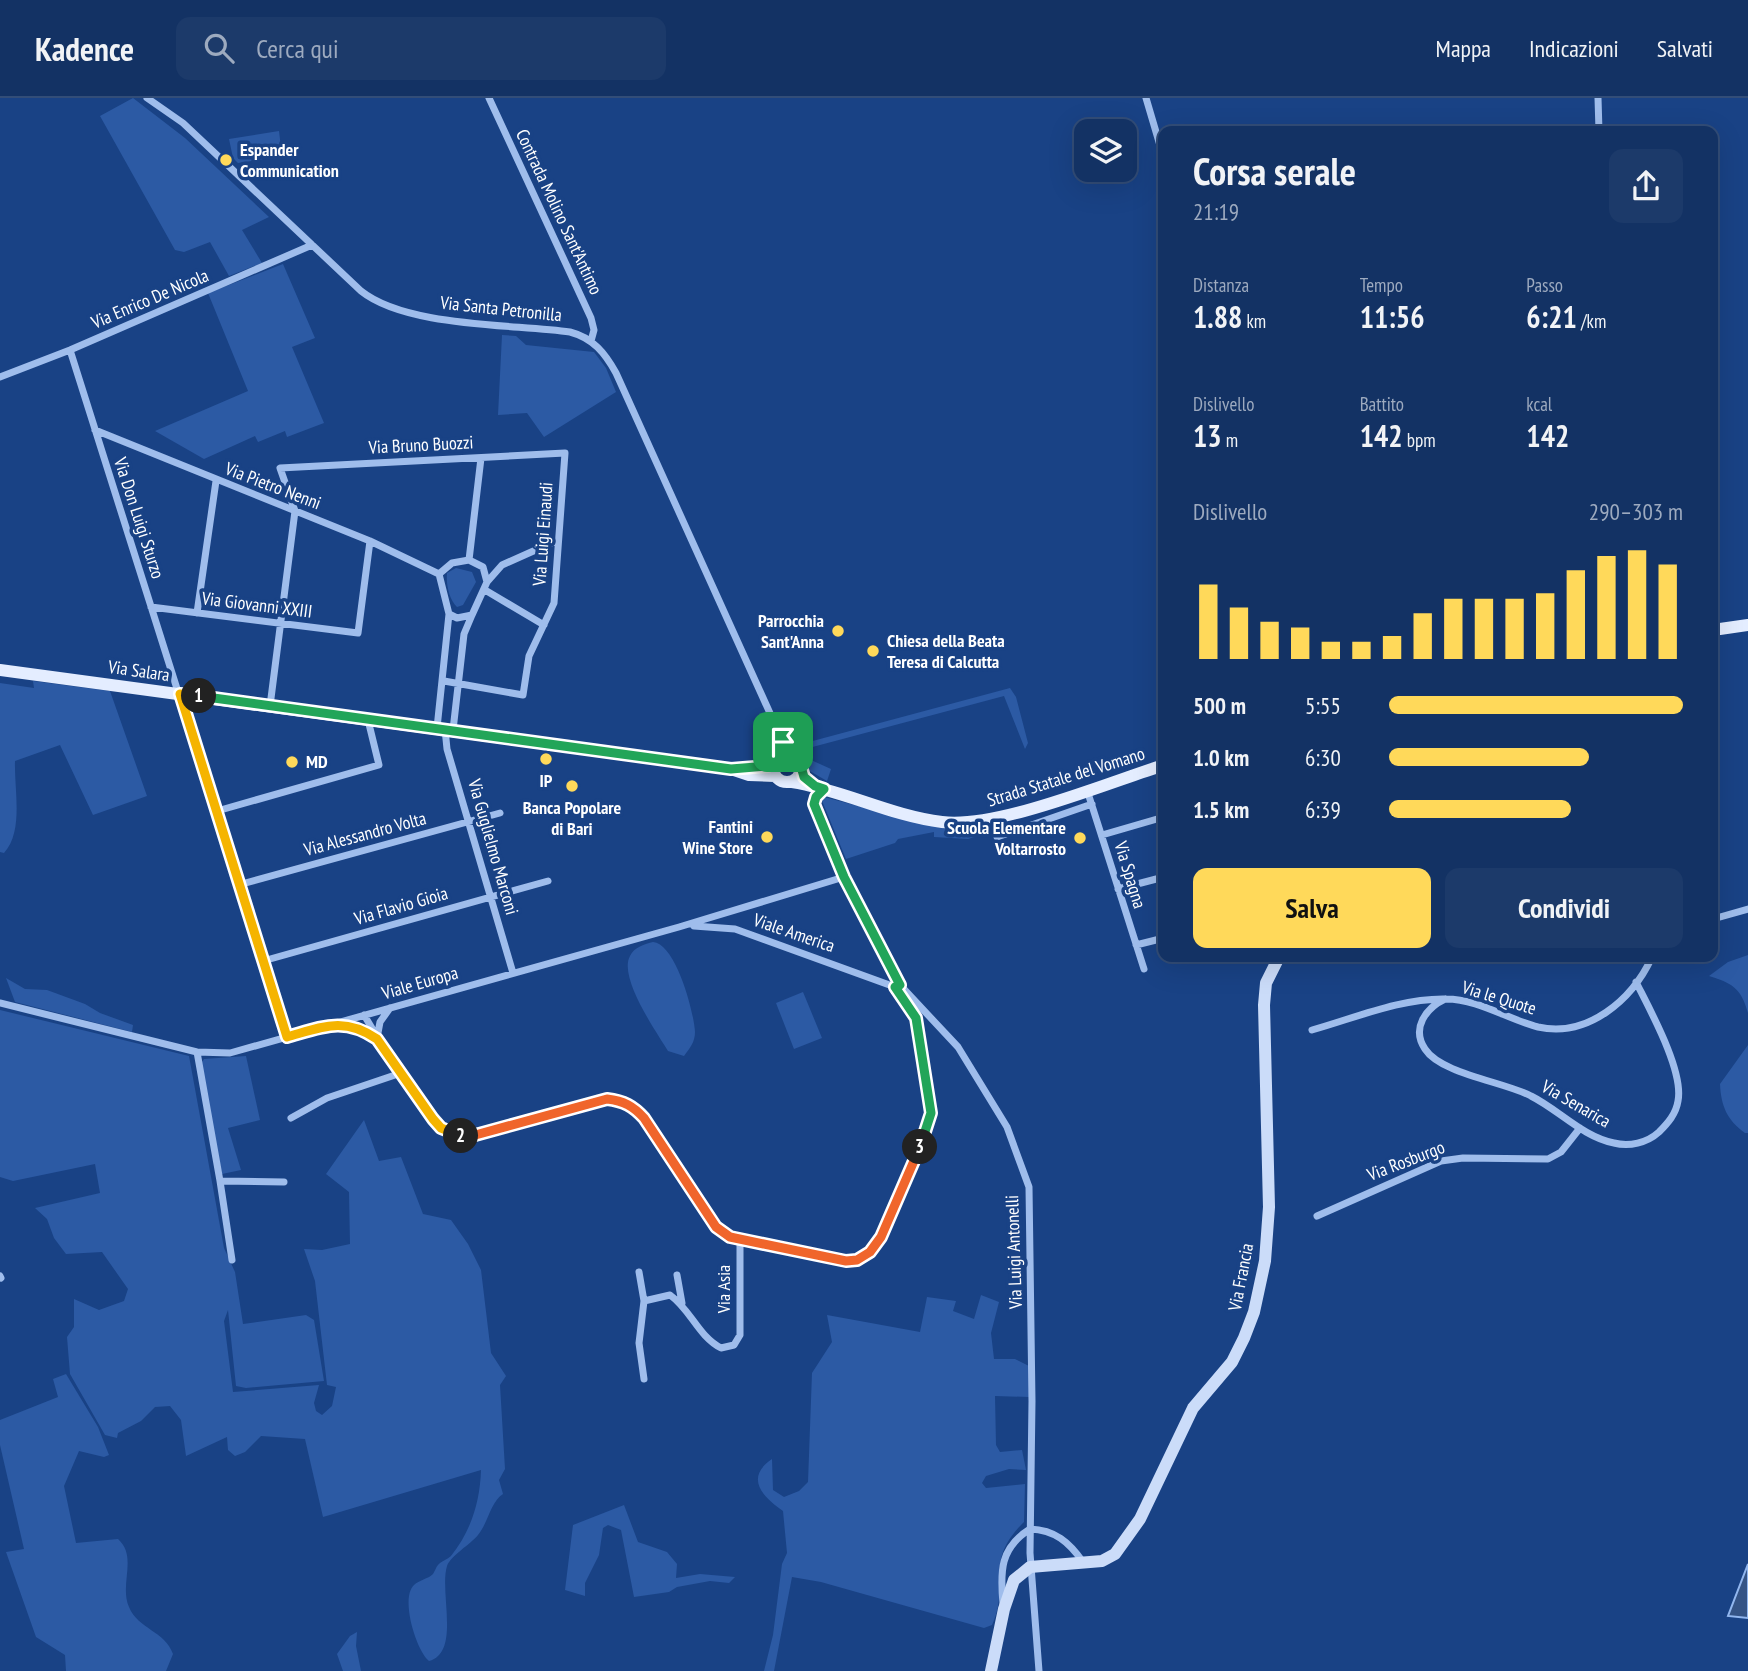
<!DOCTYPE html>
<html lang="it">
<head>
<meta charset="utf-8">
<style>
  body { margin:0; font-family:"PT Sans Narrow",sans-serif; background:#1c3a6a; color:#f1f3f6; height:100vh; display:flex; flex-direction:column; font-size:26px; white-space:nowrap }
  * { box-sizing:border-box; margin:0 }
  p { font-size:23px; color:#9daabf }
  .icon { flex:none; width:38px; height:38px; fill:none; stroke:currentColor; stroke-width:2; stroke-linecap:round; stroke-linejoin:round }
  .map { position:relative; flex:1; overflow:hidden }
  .details { position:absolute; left:1158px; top:28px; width:560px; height:836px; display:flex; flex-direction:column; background:#133264; border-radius:14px; box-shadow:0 7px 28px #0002,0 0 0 2px #324d78 }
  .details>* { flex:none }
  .tools { position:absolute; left:1074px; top:21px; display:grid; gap:14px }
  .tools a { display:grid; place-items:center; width:63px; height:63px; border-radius:14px; background:#133264; box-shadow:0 7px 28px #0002,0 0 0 2px #324d78; font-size:35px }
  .pin { position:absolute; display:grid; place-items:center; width:60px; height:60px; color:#fff; margin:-30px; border-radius:14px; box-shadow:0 4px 10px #0006 }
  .km { position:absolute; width:35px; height:35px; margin:-18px; border-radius:50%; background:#222; color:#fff; font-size:19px; line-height:35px; text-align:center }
  .round { display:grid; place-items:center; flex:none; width:74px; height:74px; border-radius:14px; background:#1c3a6a }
  .headline { display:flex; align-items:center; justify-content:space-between; height:119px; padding:0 35px }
  h1 { font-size:38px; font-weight:600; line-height:52px }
  .stats { display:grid; grid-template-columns:repeat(3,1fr); gap:10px; height:119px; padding:7px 35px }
  .stats div { display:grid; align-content:center }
  .stats b { font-size:30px; font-weight:600 }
  .stats small { font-size:19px; font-weight:400 }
  .stats p { font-size:19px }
  .chart { height:196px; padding:14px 35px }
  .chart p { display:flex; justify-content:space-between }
  .chart svg { width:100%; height:126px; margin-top:7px; stroke:#ffd95a; stroke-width:6 }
  .primary-button { display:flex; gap:14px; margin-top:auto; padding:14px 35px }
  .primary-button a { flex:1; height:80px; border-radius:14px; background:#ffd95a; color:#111; font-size:28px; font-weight:600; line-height:80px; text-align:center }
  .primary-button a+a { background:#1c3a6a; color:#f1f3f6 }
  ul { padding:0 35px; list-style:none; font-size:23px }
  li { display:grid; grid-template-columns:112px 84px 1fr; align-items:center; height:52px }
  li i { height:18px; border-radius:9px; background:#ffd95a }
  header { display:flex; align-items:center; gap:42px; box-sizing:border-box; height:98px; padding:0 35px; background:#133264; border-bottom:2px solid #324d78 }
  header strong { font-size:33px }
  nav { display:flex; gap:38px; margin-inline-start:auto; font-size:24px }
  .search { width:490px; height:63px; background:#1c3a6a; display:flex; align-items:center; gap:18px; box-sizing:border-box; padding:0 24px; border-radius:14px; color:#9daabf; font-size:26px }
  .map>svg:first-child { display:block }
</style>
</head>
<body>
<header>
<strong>Kadence</strong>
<div class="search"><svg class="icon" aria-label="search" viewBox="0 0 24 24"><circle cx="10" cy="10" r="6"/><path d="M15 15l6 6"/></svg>Cerca qui</div>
<nav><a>Mappa</a><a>Indicazioni</a><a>Salvati</a></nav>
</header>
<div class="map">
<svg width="1748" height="1573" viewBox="0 0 1748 1573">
  <rect width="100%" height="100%" fill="#194285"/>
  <path fill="#2c5aa4" d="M133 0 185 40 269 119 242 132 262 165 229 178 210 144 184 154 175 152 100 18Z
    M279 33 282 58 238 65 233 60 229 41Z
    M283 166 315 240 292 249 324 325 287 339 285 333 258 344 255 338 204 361 155 333 248 293 208 195Z
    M502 237 516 238 526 247 594 254 606 270 616 294 544 339 527 315 498 317Z
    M456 470 472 474 476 484 463 507 457 509C449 501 446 487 447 475Z
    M33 583 110 593 147 698 93 717 60 647 15 663C14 692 24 733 4 755L0 754V585L34 590Z
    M1010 590 1016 599 1028 645 1025 651 1004 598 805 651 811 662 831 671 827 683 808 672 794 648Z
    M820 698 946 731 990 729 994 733 968 741 934 739V734L898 741 895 745 846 761Z
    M653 844C676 846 694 914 695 934 695 944 690 950 684 958L668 953C657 935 618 879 630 858 634 849 645 846 653 844Z
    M1748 857V915C1741 889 1731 885 1709 878L1728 864Z
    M6 880 25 891 47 892 85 906 100 915 133 927 132 934 15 904Z
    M803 894 822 940 794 951 776 905Z
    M0 912 189 958 224 1150 235 1174 243 1226 306 1217 314 1222 324 1283 246 1290 236 1288 228 1212 224 1223 233 1294 319 1287 314 1305 316 1313 322 1317 332 1308 336 1289 327 1287 315 1183 304 1151 322 1152 350 1146 349 1094 326 1076 364 1022 379 1063 401 1059 423 1116 451 1122 468 1146 481 1172 491 1255 506 1278 500 1287 505 1371 499 1382 503 1396C491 1403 488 1425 478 1437 471 1446 450 1458 447 1468 439 1494 461 1554 429 1563 416 1552 400 1500 414 1487 419 1482 428 1481 433 1476 435 1473 436 1469 438 1467 441 1463 447 1462 451 1458 471 1433 480 1404 481 1372L323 1419 305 1341 261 1338 245 1354 235 1358 228 1352 227 1339 186 1358 181 1322 170 1308 155 1309 141 1323 118 1335 117 1340 105 1337 70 1276 67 1239 74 1229V1201L99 1212 124 1203 128 1191 102 1154 66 1156 54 1140 47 1121 35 1110 100 1095 95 1066 13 1083 0 1079Z
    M1748 947V1035H1745C1727 1022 1721 1008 1720 986Z
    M246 958 260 1022 228 1030 241 1072 222 1076 200 967 204 961Z
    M981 1197 999 1204 991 1235 994 1261H1015L1029 1268V1299L995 1298 996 1347 1000 1354 1022 1352 1026 1372 1009 1371 986 1378 982 1385 986 1390 1025 1386 1024 1424C982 1465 1011 1486 992 1527L984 1530 821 1484 792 1479 774 1573H764L773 1537 782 1466 787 1455 783 1413C763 1399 744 1380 772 1361L773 1392 784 1399 799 1393 808 1384 812 1275 832 1244 827 1217 920 1234 927 1199 956 1203 953 1213 974 1221Z
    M66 1276 98 1329 109 1357 104 1359 79 1353 64 1388 76 1445 118 1441C138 1459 119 1486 129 1509 138 1531 165 1533 173 1556L166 1573H66L65 1557 36 1539 6 1454 24 1451 0 1347V1322L58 1299 53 1281Z
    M624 1407 638 1444 667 1454 677 1466 676 1480 700 1476 735 1479 729 1485 710 1483 677 1489 669 1494 634 1499 621 1432 608 1427 603 1430 599 1457 585 1485V1498L565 1492 573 1427Z
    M357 1534 356 1548 361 1573H343L337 1556 350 1538Z"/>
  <path fill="#355486" stroke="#92b7ef" stroke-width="2" d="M1748 1466V1520L1728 1518Z"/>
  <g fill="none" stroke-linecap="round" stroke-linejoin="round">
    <path stroke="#9fbdec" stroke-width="7" d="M147 0 183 25 361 193C406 229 511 226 570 234 593 240 605 255 616 275L783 644 795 659
      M489 0 591 220 594 232 591 243
      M1146 0 1164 61
      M1598 0 1599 33
      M70 252 287 939
      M0 279 70 252 312 147
      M95 332 370 443 439 476
      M469 462 483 469 487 484 472 517 457 520 449 516 439 476 452 465Z
      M469 462 481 360
      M487 484 502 467 558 442
      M485 492 544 527
      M151 509 358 535 370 443
      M197 515 216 383
      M270 608 295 413 280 370 565 355 554 505 529 558 523 597 444 583
      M437 630 449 516
      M445 631 447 651 513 875
      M453 632 464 536 472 517
      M824 691 815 699 814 706 844 779 900 887 958 949 1007 1029 1029 1089 1032 1303 1030 1455 1039 1573
      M1087 692 1144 871
      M217 713 379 667 368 622
      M1102 737 1164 719
      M997 739 1092 706
      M238 787 500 715
      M1118 791 1164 779
      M1713 821 1748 811
      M694 828 735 831 895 889 899 887
      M1136 847 1164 840
      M263 863 548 783
      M1445 901C1426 910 1411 930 1425 951 1441 976 1505 984 1531 998 1559 1012 1583 1039 1614 1045 1629 1049 1647 1045 1659 1034 1668 1025 1676 1016 1678 1003 1684 973 1650 912 1636 884
      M0 905 197 954 230 955 679 829 844 779
      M364 917C380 943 420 1015 442 1031 450 1036 458 1038 468 1039L607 1001C624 1003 633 1007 644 1020L716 1129 730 1139 846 1163 870 1154 881 1139 927 1032 931 1015 916 920 895 889
      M339 926 363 932 376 940
      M1312 932C1355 920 1401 900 1446 901 1478 901 1507 921 1538 929 1588 940 1632 902 1652 859
      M377 940 380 924 390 910
      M197 954 220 1083 284 1084
      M291 1020 327 1000 401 975
      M220 1083 232 1162
      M1317 1118 1441 1063 1463 1060 1548 1061 1561 1054 1580 1030
      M639 1174 644 1203
      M677 1177 682 1205
      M0 1178 1 1180
      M644 1281 639 1245 644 1203 670 1197C691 1212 698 1238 721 1250L734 1247 740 1237V1143
      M1003 1506C1000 1473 1000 1450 1030 1431 1055 1432 1069 1444 1083 1464"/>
    <path stroke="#cbdcf9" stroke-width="12" d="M991 1573 1004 1511 1014 1482 1030 1469 1102 1463 1115 1456 1140 1421 1193 1310 1232 1264 1244 1240 1254 1214 1265 1163 1269 1109 1264 907 1266 885 1279 859"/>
    <path stroke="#e4edff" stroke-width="12" d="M1713 532 1748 527
      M0 572 731 671 749 677 775 678
      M773 670a14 14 0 1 1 28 0a14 14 0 1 1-28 0Z
      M792 684C843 692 891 718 942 724 997 731 1107 685 1164 667"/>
  </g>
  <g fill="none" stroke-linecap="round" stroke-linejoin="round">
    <defs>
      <path id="split-1" d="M199 598 731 671 768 668 781 658 783 644"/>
      <path id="split-2" d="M199 598 180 596 287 939C322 929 344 918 377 941L433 1021 441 1030 461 1038"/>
      <path id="split-3" d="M461 1038 468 1039 607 1001C624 1003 633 1008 644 1020L716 1129 730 1139 846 1163 857 1162 870 1154 881 1139 920 1049"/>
      <path id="split-4" d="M783 644 800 665 804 679 815 688 824 691 816 699 814 706 844 779 900 887 895 889 916 920 931 1015 920 1049"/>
    </defs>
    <use href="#split-1" stroke="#fff" stroke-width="14"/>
    <use href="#split-2" stroke="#fff" stroke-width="14"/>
    <use href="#split-3" stroke="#fff" stroke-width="14"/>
    <use href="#split-4" stroke="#fff" stroke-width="14"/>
    <use href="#split-1" stroke="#22a559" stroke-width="9"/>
    <use href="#split-2" stroke="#f5b400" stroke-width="9"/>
    <use href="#split-3" stroke="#f0652b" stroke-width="9"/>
    <use href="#split-4" stroke="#22a559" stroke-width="9"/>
  </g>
  <g fill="#ffd95a" stroke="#194285" stroke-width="2.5">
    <circle cx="226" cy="62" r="7"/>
    <circle cx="838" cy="533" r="7"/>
    <circle cx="873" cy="553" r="7"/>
    <circle cx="546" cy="661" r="7"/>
    <circle cx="292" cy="664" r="7"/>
    <circle cx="572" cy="688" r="7"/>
    <circle cx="767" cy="739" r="7"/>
    <circle cx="1080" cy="740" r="7"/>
  </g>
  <g text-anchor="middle" stroke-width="7" stroke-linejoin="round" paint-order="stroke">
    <g font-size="18" font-weight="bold" fill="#fff" stroke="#194285" text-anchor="start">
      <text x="240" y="58">Espander<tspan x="240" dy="21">Communication</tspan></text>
      <text x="824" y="529" text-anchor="end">Parrocchia<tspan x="824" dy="21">Sant'Anna</tspan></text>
      <text x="887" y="549">Chiesa della Beata<tspan x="887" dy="21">Teresa di Calcutta</tspan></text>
      <text x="306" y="670">MD</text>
      <text x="546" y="689" text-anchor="middle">IP</text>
      <text x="572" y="716" text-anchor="middle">Banca Popolare<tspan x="572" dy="21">di Bari</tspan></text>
      <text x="753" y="735" text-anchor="end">Fantini<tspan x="753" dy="21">Wine Store</tspan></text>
      <text x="1066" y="736" text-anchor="end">Scuola Elementare<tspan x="1066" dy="21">Voltarrosto</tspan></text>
    </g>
    <g font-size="18" fill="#fff" stroke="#194285">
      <text transform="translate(559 114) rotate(65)" y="6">Contrada Molino Sant'Antimo</text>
      <text transform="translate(150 201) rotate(-23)" y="6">Via Enrico De Nicola</text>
      <text transform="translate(501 211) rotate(6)" y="6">Via Santa Petronilla</text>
      <text transform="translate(421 347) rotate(-3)" y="6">Via Bruno Buozzi</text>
      <text transform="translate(273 388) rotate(21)" y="6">Via Pietro Nenni</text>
      <text transform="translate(139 420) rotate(72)" y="6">Via Don Luigi Sturzo</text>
      <text transform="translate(543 436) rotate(-86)" y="6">Via Luigi Einaudi</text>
      <text transform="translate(257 507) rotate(7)" y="6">Via Giovanni XXIII</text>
      <text transform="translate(139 573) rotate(8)" y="6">Via Salara</text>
      <text transform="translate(1066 679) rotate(-17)" y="6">Strada Statale del Vomano</text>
      <text transform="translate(365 736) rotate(-15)" y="6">Via Alessandro Volta</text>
      <text transform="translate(493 749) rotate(74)" y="6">Via Guglielmo Marconi</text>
      <text transform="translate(1130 777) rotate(73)" y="6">Via Spagna</text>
      <text transform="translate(401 808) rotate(-16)" y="6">Via Flavio Gioia</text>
      <text transform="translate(794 835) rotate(19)" y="6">Viale America</text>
      <text transform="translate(420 885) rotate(-16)" y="6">Viale Europa</text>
      <text transform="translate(1499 900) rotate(17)" y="6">Via le Quote</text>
      <text transform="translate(1576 1006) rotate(30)" y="6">Via Senarica</text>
      <text transform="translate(1406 1063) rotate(-21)" y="6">Via Rosburgo</text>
      <text transform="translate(1014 1154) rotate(-92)" y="6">Via Luigi Antonelli</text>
      <text transform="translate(1241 1179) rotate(-79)" y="6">Via Francia</text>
      <text transform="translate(724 1191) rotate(-90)" y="6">Via Asia</text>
    </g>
  </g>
</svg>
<div class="tools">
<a><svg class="icon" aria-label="layers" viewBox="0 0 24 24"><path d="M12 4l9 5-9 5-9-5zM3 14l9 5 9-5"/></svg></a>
</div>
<div class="pin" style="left:783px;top:644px;background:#1e9e55"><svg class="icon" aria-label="arrive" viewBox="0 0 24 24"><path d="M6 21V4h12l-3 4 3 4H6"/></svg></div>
<b class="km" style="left:199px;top:598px">1</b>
<b class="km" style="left:461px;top:1038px">2</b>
<b class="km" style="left:920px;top:1049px">3</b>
<section class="details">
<div class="headline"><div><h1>Corsa serale</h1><p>21:19</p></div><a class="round"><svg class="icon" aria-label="share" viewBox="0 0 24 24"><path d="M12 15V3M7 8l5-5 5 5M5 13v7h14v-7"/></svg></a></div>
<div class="stats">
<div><p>Distanza</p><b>1.88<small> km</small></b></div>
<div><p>Tempo</p><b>11:56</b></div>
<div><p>Passo</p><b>6:21<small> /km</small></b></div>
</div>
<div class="stats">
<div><p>Dislivello</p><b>13<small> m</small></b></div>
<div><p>Battito</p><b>142<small> bpm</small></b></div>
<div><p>kcal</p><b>142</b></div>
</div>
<div class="chart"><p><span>Dislivello</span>290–303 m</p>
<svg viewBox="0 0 160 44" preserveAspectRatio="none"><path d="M5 44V18M15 44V26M25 44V31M35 44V33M45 44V38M55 44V38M65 44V36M75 44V28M85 44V23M95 44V23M105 44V23M115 44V21M125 44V13M135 44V8M145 44V6M155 44V11"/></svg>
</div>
<ul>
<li><b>500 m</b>5:55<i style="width:100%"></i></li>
<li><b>1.0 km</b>6:30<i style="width:68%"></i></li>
<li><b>1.5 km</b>6:39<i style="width:62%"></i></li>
</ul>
<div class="primary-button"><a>Salva</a><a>Condividi</a></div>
</section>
</div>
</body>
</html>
